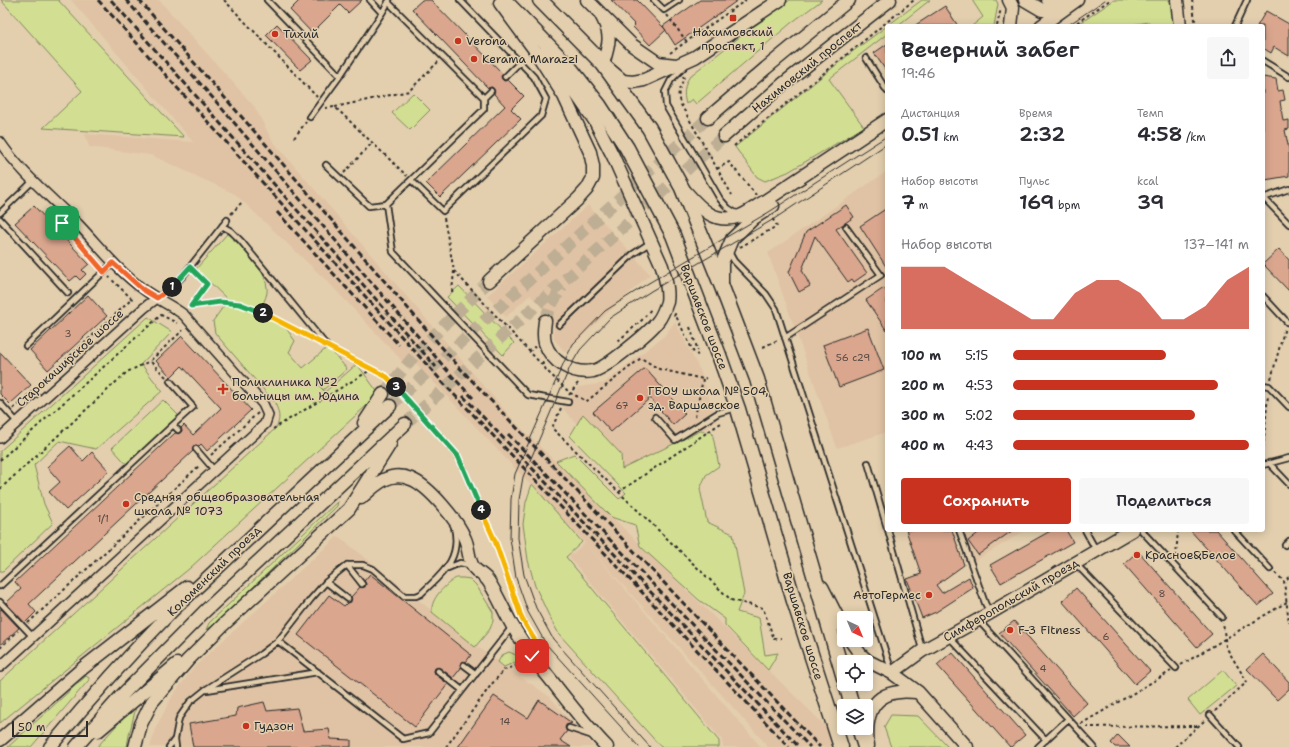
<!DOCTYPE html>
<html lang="ru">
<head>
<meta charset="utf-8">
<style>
  body { margin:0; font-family:"Shantell Sans",sans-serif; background:#f7f7f7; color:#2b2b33; height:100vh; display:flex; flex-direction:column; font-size:15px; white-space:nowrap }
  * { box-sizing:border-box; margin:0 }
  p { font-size:13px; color:#7c7c81 }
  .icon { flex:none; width:22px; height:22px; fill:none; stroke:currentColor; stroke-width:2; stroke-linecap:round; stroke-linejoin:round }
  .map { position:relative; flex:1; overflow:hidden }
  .details { position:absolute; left:885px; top:24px; width:380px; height:508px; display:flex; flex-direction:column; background:#fff; border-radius:4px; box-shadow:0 2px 10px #0003 }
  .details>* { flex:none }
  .needle { width:26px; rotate:136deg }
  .tools { position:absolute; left:837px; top:611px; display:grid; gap:8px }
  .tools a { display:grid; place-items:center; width:36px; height:36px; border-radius:4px; background:#fff; box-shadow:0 2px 10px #0003; font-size:20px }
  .scale { position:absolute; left:12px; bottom:10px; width:76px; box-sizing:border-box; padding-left:4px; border:2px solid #2b2b2b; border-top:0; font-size:11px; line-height:14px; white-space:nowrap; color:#2b2b2b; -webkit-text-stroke:3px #e3cfae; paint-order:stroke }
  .pin { position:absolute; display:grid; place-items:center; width:34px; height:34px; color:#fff; margin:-17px; border-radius:8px; box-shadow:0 2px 6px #0006 }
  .km { position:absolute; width:20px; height:20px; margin:-10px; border-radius:50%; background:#222; color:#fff; font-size:11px; line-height:20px; text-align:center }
  .round { display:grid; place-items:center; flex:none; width:42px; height:42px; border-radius:4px; background:#f7f7f7 }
  .summary { display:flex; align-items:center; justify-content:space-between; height:68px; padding:0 16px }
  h1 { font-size:22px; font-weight:600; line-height:30px }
  .figures { display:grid; grid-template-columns:repeat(3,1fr); gap:6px; height:68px; padding:4px 16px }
  .figures div { display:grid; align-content:center }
  .figures b { font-size:20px; font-weight:600 }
  .figures small { font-size:11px; font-weight:400 }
  .figures p { font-size:11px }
  .chart { height:112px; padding:8px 16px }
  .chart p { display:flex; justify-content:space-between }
  .chart svg { width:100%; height:72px; margin-top:4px; fill:#c8321e; opacity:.7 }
  .cta { display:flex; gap:8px; margin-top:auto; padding:8px 16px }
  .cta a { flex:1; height:46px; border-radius:4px; background:#c8321e; color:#fff; font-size:16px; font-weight:600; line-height:46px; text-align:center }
  .cta a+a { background:#f7f7f7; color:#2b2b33 }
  ul { padding:0 16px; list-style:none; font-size:13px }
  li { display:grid; grid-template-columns:64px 48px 1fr; align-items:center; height:30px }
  li i { height:10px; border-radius:5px; background:#c8321e }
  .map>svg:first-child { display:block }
</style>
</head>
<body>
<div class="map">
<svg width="1289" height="747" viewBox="0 0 1289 747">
  <rect width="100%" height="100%" fill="#e3cfae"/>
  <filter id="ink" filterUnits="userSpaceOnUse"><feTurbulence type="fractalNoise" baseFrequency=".025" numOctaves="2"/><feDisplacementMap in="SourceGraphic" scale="8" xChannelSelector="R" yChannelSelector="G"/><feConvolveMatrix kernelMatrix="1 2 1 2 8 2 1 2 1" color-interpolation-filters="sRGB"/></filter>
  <g filter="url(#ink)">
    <path fill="#e0c3a4" d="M71 0H159L254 106 272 140 515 422 847 747H767L765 743 587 545 761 747H723L722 740 569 557 585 543 410 357 404 363 329 283 235 194 151 155 89 147 85 134 193 142Z
      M887 171V432L837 448 768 253Z
      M588 205 650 274 565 352 554 339 553 320 530 295 506 317 487 296Z
      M675 322 700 370 717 421 629 481 563 409 578 387 604 383 664 336Z
      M955 530H1026L973 562 967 564Z
      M338 536 479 648 550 697 594 747H150L156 727 173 695 194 667Z"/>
    <path fill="#d2df92" stroke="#7e855e" d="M1 0H58L184 137 43 128 82 91Z
      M790 0H822L791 23 696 104 692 99 686 104C683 93 684 86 690 76L764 18Z
      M922 0H930L897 26H887Z
      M972 0H996L998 4 994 26H972L983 17Z
      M1114 0H1174L1178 26H1150L1149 22 1125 26H1076Z
      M887 26V34L829 79 864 127 788 172 765 181 757 177 735 147 852 52Z
      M413 93 430 110 410 130 392 113Z
      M227 234C242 247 265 267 267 288 268 294 264 301 262 306L275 322 286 328 295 341 289 352 303 368 328 347 347 369 323 390 317 383 325 392 357 364 379 394 190 568 0 723V681L276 428C281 419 279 412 275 403L215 333 213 321 228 300 196 269Z
      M459 286 514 343 503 355 447 297Z
      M148 317 172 332 141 364 162 391 96 449 59 441 34 465 44 504 53 523 3 571H0V451Z
      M163 400 181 418 130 468 112 448Z
      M583 414 621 454 622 469 700 431 712 432 719 466 706 475 700 489 707 522 733 534 744 594 737 612 759 618 765 655 778 653 768 670 725 625V619L699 600 640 546 635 525 611 517 556 461 574 454 619 499 626 493 570 436Z
      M532 484 582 542 566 557 719 741V747H661L559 634 550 618 535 586 528 560 523 524 526 502Z
      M338 501 337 506 214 625 206 630 209 623Z
      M456 578H463L470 579 476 585 493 612V621L490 629 475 647 432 612C430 599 445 585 456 578Z
      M509 652 516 655 520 660 504 667 498 662 502 655Z
      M1223 670 1236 686 1200 715 1188 700Z
      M86 676 89 678V680L31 747H8Z
      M137 703 129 735 127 747H97Z
      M891 715 918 716 948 747H891L884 727Z"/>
    <path fill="#daa68e" stroke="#2b2b2b" d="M300 0H362L348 13 340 5 312 33 290 10Z
      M422 0H431L503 74 501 76 502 79 504 81 508 80 524 96 511 109 521 119 440 197 426 183 505 106 494 94V89L492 87 488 88 412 9Z
      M611 0H637L666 30 650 45 633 27 635 25Z
      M700 0H738L675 45 663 26Z
      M945 6 958 26H914Z
      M1266 11 1289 24V56L1274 47 1271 53 1263 48V26H1257Z
      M277 24 312 60 300 70 266 35Z
      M887 44V72L874 53Z
      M1263 77 1276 79 1278 91 1283 90 1285 100 1280 101 1283 121 1289 120V129L1285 130 1289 150V176L1265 180 1263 171Z
      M846 205 854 217 836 229 867 273 854 282 852 279 848 282 815 236 802 270 810 286 799 292 789 272 806 232Z
      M34 206 89 264 82 270 86 274 80 280 76 276 70 281 15 223Z
      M887 208V268L860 226Z
      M1279 249 1289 260V291L1263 264Z
      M884 288 887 292V331L866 300Z
      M88 295 107 316 48 370 30 350Z
      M868 328 884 370 839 387 823 345Z
      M182 336 251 410 207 451 201 444 199 446 196 445 193 446V451L29 604 36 612 25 623 6 603 21 589 15 582 175 433H180L182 431 181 428 184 425 193 435 221 408 182 366 171 377 156 361Z
      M0 352 31 385 10 404 0 394Z
      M645 368 685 414 673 425 650 398 611 432 593 412Z
      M70 446 83 461 92 452 109 471 66 510 49 492 60 482 47 467Z
      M906 530H952L964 565 936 585 942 593 969 577 973 588 936 612 922 618 907 579 921 574Z
      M982 530H1013L978 555 968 541Z
      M1052 530H1066L1073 542 1001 583 990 565Z
      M1190 530H1216L1273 594 1258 606Z
      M1138 551 1212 634 1197 647 1124 564Z
      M370 574 471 655 466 662H461L460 665 461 668 453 678 440 668H435L434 671 435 674 448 684 415 727 298 635 329 595 344 606 347 603 351 602V597L360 587H365L366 584 364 581Z
      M1076 588 1150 671 1135 684 1062 601Z
      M0 609H1L19 628 0 645Z
      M1014 621 1087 703 1073 716 999 633Z
      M952 652 1025 735 1011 747H1010L937 665Z
      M1263 654 1289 682V689L1277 700 1247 669Z
      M494 696 528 718 539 700 572 723 566 725 565 728 567 731 560 740 571 747H458Z
      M264 702 267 711 297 708 303 731 329 729 331 739 351 740V747H193L189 724 236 716 237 708Z
      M1118 735 1130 747H1115L1111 743Z"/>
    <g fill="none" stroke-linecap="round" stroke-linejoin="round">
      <path stroke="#beae94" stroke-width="12" stroke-dasharray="12 6" stroke-linecap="butt" d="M545 321 549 309 562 287
        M383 394 419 350 489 281
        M390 406 708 118
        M405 424 724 136"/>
      <defs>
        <path id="lane" d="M267 0 340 76
          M370 0 382 13
          M654 0 664 10 679 0
          M388 2 484 98 491 91
          M1235 26 1247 0
          M866 58 887 91
          M1263 61 1289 77
          M685 66 671 80 665 92 666 106 720 199 728 208 739 215
          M505 77 520 62
          M310 117 340 76 382 13 389 1
          M326 165 369 206 386 204 484 109V98
          M411 180 443 211 541 116 546 99 534 77 460 0
          M1263 198 1289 189
          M1264 198 1289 224
          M386 204 393 252 528 395 568 402
          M0 213 34 180
          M0 219 68 293
          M222 226 231 231 241 241 326 345
          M729 252 734 261 766 294 776 309 891 669
          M1263 296 1287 322
          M157 298 170 289 182 277 227 220
          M559 325 633 254 651 242
          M785 338 881 275 846 227
          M26 346 113 263
          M170 381 193 407 173 425
          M1263 385 1269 386 1289 407
          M0 403 17 422
          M655 417 675 440 718 413 735 408
          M196 449 215 471
          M868 463 887 528
          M1269 463 1289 484
          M1263 465 1289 458
          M888 530 922 649
          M959 530 985 603 990 613
          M1085 530 1096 550
          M1141 530 1222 617
          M1234 530 1270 569
          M1285 545 1289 541
          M1076 564 1176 668
          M347 565 362 584
          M448 568 460 563 469 565
          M326 582 348 599
          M0 586 173 425 178 430
          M0 602 33 637
          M979 621 1094 747
          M949 637 1046 740
          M278 641 403 739 429 733 512 627
          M464 665 476 674
          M438 671 462 690
          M207 690 318 672
          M1210 715 1239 747
          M569 728 593 736
          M169 747 175 739
          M176 747 175 739 179 718 190 702 205 690 261 654 278 641 311 599 326 582 347 565H363L373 569 404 596H416L421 594C441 574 462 560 454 527
          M1038 747 1068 719"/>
        <path id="street" d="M0 142C21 173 52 198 78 224 99 246 118 271 143 289 156 299 171 305 184 315L263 404 268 415 265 424 0 667
          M0 438 144 308 157 298"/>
        <path id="secondary" d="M587 0 632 45 658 63 676 65
          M1009 0 1013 8 1011 26
          M1025 0 1042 10H1062
          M1048 0 1056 2 1062 0
          M1177 0 1180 26
          M600 13C612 34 610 42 603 64L623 81 633 82 644 80 695 57 780 0
          M1041 26 1077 0
          M708 118 766 68 849 0
          M724 136 783 84 890 0
          M685 191C701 209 715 225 740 216 748 213 755 207 762 203L887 120
          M489 281 578 199 587 189 593 178V166L590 152 564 96 534 49 500 3
          M722 286V263L732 239 754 218 773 206
          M545 321C544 328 543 336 545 343 551 362 573 375 593 371 605 369 650 332 658 321 662 316 665 308 667 302 669 290 665 277 662 266L613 156 595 121 546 50
          M364 423 383 394
          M361 498C376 484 390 470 411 479 429 486 458 521 465 539 469 547 468 561 474 568 478 573 485 575 489 582 498 596 504 611 512 625 518 635 524 644 530 653 539 666 549 677 558 689 574 709 589 729 607 747
          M822 587 844 630
          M850 640 861 655 868 661 892 673 918 692 967 747
          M892 673 922 651 978 620 1132 530
          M98 731 177 664
          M0 740 83 668 187 587
          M868 746C865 721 869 695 899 692 905 691 912 692 918 692
          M50 747C89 700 129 655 172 611L390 406
          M76 747 122 695 204 612 405 424
          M135 747 141 724 152 702 188 660 223 625 349 509 390 444"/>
        <path id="primary" d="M504 0 570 68 599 105 627 148 673 235 719 355 738 409 794 601 841 747
          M540 0 603 64 649 128 682 188 722 287 757 379 844 678
          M846 684 852 706
          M859 728 865 747"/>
      </defs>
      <use href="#lane" stroke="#2b2b2b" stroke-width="8"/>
      <use href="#street" stroke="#2b2b2b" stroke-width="12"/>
      <use href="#secondary" stroke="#2b2b2b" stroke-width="15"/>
      <use href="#primary" stroke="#2b2b2b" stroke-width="17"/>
      <path stroke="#2b2b2b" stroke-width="2" stroke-dasharray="3 3" stroke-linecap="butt" d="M224 0 317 97
        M1192 0 1196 26
        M667 15 687 42
        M997 26 1001 8
        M1072 26 1110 0
        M670 53 746 0
        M683 76 684 79C679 88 677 93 680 103L732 195
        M335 107 409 91 438 62
        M325 108 335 107 407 176
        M294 138 306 122
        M734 146 914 0
        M717 169 729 162 756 195
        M344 173 372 143
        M231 214 243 201
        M444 218 454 271 544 367
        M59 220 99 266
        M740 247 777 226 772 218
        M452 292 454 271
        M191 306C201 305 212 302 222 303 253 304 281 322 309 336
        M191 306 207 284 194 272
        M674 316 675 314 694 353 698 355
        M690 327 698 351
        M618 341 642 320 652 308
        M763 347 778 340
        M332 348 372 369
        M529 352 534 347 535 348
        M542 362 546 370 570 393 587 401 641 358 659 369 703 379 706 378
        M166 377 150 361 183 330
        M1271 379 1285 327
        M569 395 578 383 580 382
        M561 408 552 428 731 600 763 608 774 639 781 638
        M13 409 132 299 109 277
        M695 417 703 379
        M273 429 372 369 387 377 430 423 458 456 495 541 515 600 525 624
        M1263 448 1268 395
        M211 455 258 413
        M0 460 161 315 177 323
        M0 489 127 372 150 361
        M619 492 721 423
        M1176 557 1178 530
        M1275 573 1284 581
        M1289 577 1284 581 1289 623
        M28 623 200 465
        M0 648 18 631
        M1181 665 1287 602
        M1215 711 1247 682 1226 647 1223 623
        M1081 724 1171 671
        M1086 727 1198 726
        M446 747 491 685 504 670 523 663
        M1175 747 1205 720"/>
      <use href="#lane" stroke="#e3cfae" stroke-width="4.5"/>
      <use href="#street" stroke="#e3cfae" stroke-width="9"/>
      <use href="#secondary" stroke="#e3cfae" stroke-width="12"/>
      <use href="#primary" stroke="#e3cfae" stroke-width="14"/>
      <path stroke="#2b2b2b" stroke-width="1" d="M1067 26 1105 0
        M639 747 546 644 528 612 516 578 510 538 511 499 515 474 564 362 573 344 605 311 647 284 769 212 887 136
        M650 747 553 639 536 608 524 575 518 538 519 500 523 477 570 367 580 350 610 318 651 291 774 219 887 144"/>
      <path stroke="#2b2b2b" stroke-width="3" stroke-dasharray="6 3" stroke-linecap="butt" d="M98 0 447 387 789 747
        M111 0 436 367
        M126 0 212 97 452 376 474 399
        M139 0 262 140 459 367 820 747
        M277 212 399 345
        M463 396 799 747
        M508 434 810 747"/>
    </g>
  </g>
  <g fill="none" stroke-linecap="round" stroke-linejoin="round" filter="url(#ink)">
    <defs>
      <path id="split-1" d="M62 223 104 272 113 263 142 289 157 298 172 287"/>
      <path id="split-2" d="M172 287 190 267 207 284 191 306 220 302 240 304 263 313"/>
      <path id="split-3" d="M263 313 387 377 396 387"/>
      <path id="split-4" d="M396 387 458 456 481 510"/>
      <path id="split-5" d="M481 510 495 541 522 619 540 649 532 656"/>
    </defs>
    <use href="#split-1" stroke="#fff" stroke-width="8"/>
    <use href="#split-2" stroke="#fff" stroke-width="8"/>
    <use href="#split-3" stroke="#fff" stroke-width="8"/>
    <use href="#split-4" stroke="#fff" stroke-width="8"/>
    <use href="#split-5" stroke="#fff" stroke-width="8"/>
    <use href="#split-1" stroke="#f0652b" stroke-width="5"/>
    <use href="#split-2" stroke="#22a559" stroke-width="5"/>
    <use href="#split-3" stroke="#f5b400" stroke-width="5"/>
    <use href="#split-4" stroke="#22a559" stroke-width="5"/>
    <use href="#split-5" stroke="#f5b400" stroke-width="5"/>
  </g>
  <g fill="#c8321e" stroke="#e3cfae" stroke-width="1.5">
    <rect x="729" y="14" width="8" height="8" rx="2"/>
    <circle cx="275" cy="34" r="4"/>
    <circle cx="458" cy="41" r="4"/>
    <circle cx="474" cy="59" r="4"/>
    <path d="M221 383h4v4h4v4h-4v4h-4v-4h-4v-4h4z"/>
    <circle cx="640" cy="398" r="4"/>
    <circle cx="126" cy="504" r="4"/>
    <circle cx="1137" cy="555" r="4"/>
    <circle cx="929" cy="595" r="4"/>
    <circle cx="1010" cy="630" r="4"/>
    <circle cx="246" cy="726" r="4"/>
  </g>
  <g text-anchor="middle" stroke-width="3" stroke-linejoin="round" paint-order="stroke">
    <g font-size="10" fill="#574a44">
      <text x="68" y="337">3</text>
      <text x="853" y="361">56 с29</text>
      <text x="622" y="409">67</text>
      <text x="103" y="522">1/1</text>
      <text x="1162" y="597">8</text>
      <text x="1106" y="640">6</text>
      <text x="1043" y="672">4</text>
      <text x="505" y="725">14</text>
    </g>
    <g font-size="12" fill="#2b2b2b" stroke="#e3cfae" text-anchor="start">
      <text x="733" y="36" text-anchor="middle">Нахимовский<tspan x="733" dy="14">проспект, 1</tspan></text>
      <text x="283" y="38">Тихий</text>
      <text x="466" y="45">Verona</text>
      <text x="482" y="63">Kerama Marazzi</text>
      <text x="232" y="386">Поликлиника №2<tspan x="232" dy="14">больницы им. Юдина</tspan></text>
      <text x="648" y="395">ГБОУ школа № 504,<tspan x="648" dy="14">зд. Варшавское</tspan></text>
      <text x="134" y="501">Средняя общеобразовательная<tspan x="134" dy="14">школа № 1073</tspan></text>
      <text x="1145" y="559">Красное&amp;Белое</text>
      <text x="921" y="599" text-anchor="end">АвтоГермес</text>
      <text x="1018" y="634">F-3 Fitness</text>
      <text x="254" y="730">Гудзон</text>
    </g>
    <g font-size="12" fill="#2b2b2b" stroke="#e3cfae">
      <text transform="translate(807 67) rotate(-39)" y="4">Нахимовский проспект</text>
      <text transform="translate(704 317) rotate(69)" y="4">Варшавское шоссе</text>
      <text transform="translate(70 358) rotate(-42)" y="4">Старокаширское шоссе</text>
      <text transform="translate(214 571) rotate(-44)" y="4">Коломенский проезд</text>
      <text transform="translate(1011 600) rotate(-30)" y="4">Симферопольский проезд</text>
      <text transform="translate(803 626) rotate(73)" y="4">Варшавское шоссе</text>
    </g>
  </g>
</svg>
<div class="tools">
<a><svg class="needle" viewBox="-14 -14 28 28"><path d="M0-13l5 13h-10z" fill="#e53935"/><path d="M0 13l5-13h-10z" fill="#7c7c81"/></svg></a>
<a><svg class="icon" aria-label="locate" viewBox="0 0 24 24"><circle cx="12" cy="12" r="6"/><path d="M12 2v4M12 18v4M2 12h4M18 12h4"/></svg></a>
<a><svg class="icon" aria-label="layers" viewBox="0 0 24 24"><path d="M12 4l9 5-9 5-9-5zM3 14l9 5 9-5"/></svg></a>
</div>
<div class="scale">50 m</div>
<div class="pin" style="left:62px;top:223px;background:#1e9e55"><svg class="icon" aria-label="arrive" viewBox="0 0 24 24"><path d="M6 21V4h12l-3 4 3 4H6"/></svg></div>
<div class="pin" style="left:532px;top:656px;background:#d93025"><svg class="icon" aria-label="check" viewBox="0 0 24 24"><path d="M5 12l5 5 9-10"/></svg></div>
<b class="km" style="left:172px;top:287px">1</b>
<b class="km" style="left:263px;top:313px">2</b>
<b class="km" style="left:396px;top:387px">3</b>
<b class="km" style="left:481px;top:510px">4</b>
<section class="details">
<div class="summary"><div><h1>Вечерний забег</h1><p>19:46</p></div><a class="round"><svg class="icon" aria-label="share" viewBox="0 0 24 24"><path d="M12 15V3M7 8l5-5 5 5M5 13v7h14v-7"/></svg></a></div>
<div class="figures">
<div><p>Дистанция</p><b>0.51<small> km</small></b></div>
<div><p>Время</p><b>2:32</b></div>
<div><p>Темп</p><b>4:58<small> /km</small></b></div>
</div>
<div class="figures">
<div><p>Набор высоты</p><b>7<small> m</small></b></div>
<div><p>Пульс</p><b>169<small> bpm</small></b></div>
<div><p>kcal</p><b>39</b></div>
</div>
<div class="chart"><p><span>Набор высоты</span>137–141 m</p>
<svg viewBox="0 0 160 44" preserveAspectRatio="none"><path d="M0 44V6L10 6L20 6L30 14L40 22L50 30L60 38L70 38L80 22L90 14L100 14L110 22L120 38L130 38L140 30L150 14L160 6V44z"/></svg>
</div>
<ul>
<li><b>100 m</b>5:15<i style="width:65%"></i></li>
<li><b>200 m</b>4:53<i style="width:87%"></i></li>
<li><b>300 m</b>5:02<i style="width:77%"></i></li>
<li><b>400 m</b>4:43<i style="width:100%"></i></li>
</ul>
<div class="cta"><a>Сохранить</a><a>Поделиться</a></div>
</section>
</div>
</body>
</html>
